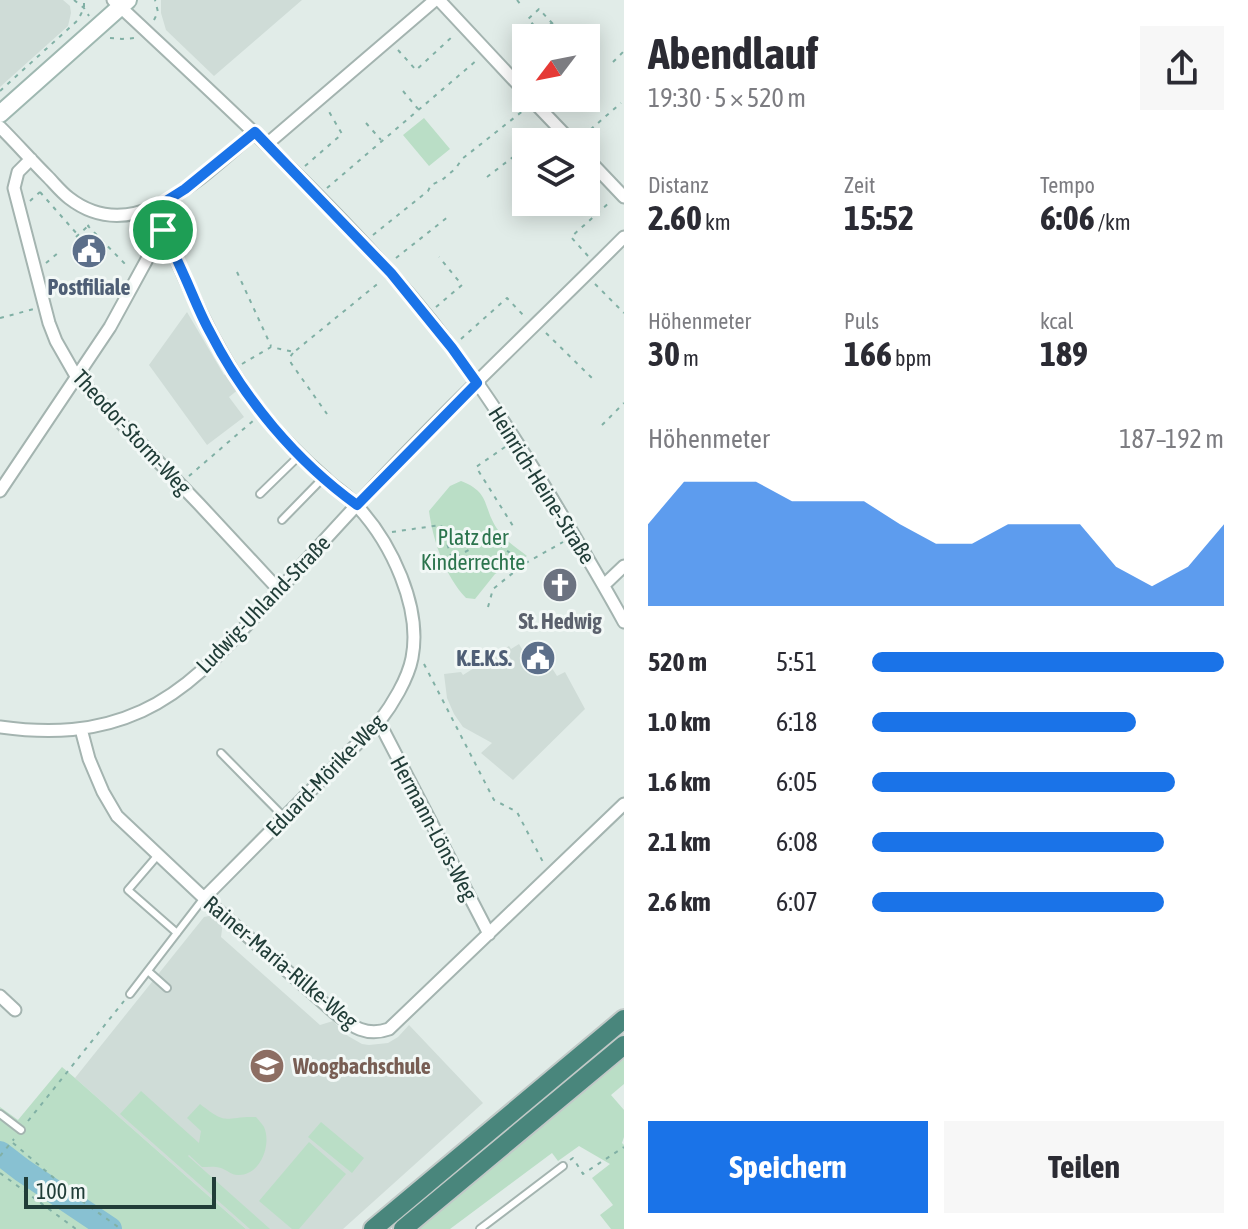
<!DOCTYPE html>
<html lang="de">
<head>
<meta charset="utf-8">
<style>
  body { margin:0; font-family:"Asap Condensed",sans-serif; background:#f7f7f7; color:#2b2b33; height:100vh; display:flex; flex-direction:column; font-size:30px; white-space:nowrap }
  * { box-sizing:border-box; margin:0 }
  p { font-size:26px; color:#7c7c81 }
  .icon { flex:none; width:44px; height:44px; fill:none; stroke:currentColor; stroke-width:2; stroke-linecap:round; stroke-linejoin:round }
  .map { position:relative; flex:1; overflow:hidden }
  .side { display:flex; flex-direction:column; background:#fff; width:624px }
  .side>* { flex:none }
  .needle { width:52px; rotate:238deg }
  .fabs { position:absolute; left:512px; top:24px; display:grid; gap:16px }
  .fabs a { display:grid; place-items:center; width:88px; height:88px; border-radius:0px; background:#fff; box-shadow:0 4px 20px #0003; font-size:40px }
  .scale { position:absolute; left:24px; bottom:20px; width:192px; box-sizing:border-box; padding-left:8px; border:4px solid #213d38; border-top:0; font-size:22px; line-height:28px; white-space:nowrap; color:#213d38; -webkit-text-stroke:6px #f2f8f6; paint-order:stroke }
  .pin { position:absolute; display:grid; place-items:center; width:68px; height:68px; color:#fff; margin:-34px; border:4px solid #fff; border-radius:50%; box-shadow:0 2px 8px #0007 }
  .round { display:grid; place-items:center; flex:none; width:84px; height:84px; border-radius:0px; background:#f7f7f7 }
  .head { display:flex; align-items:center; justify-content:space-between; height:136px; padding:0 24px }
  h1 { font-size:44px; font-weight:700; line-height:60px }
  .figures { display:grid; grid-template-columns:repeat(3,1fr); gap:12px; height:136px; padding:8px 24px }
  .figures div { display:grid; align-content:center }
  .figures b { font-size:34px; font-weight:700 }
  .figures small { font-size:22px; font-weight:400 }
  .figures p { font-size:22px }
  .chart { height:224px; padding:16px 24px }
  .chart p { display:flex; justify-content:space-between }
  .chart svg { width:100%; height:144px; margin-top:8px; fill:#1a73e8; opacity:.7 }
  .cta { display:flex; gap:16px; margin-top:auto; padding:16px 24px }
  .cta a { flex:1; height:92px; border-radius:0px; background:#1a73e8; color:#fff; font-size:32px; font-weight:700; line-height:92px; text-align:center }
  .cta a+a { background:#f7f7f7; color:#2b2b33 }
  ul { padding:0 24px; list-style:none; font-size:26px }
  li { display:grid; grid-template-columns:128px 96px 1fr; align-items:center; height:60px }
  li i { height:20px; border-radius:10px; background:#1a73e8 }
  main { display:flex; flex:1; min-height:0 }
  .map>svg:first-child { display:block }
</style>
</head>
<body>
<main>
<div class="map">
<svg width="624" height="1229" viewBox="0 0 624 1229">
  <rect width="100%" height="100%" fill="#e1ece8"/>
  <path fill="#cfdcd7" d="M0 0H63L70 6 71 13 68 26 0 87Z
    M161 0H302L214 76 166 30 161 13Z
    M187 312 224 375 228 373 239 389 229 397 244 417 207 445 149 365Z
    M519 644 536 673 550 665 557 676 565 672 585 709 513 780 481 753 492 743 463 727 454 714 447 698 444 674 461 672 463 675 509 646 511 649Z
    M209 916 223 922 221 937 320 1025 333 1021 348 1036 362 1044 369 1045 388 1043 398 1037 409 1025 483 1103 343 1229H246L75 1078 204 917Z"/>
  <path fill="#badec6" d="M424 118 450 149 429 166 403 135Z
    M461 481C492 493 482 508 498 530 505 541 517 548 527 556L495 574 475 599 466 598C445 576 433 541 429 511L450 486Z
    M624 1059V1084L611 1095 624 1110V1137L622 1143 624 1145V1229H611L600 1215 613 1205 592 1178 610 1164 579 1146 558 1161 552 1153 450 1229H419Z
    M62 1067 75 1078 246 1229H0V1107L18 1120Z
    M141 1091 199 1143 201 1131 187 1118 200 1104C229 1127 224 1116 256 1117 257 1118 263 1125 264 1127 272 1145 260 1176 238 1175 231 1175 227 1170 221 1168 215 1166 208 1167 202 1167L189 1155 188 1156 270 1229H250L120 1114Z
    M321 1122 364 1158 352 1173 308 1137Z
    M309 1142 346 1174 299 1229H292L259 1201Z"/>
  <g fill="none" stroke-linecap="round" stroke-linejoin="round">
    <path stroke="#88c1d2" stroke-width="24" d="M0 1153 22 1170 110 1229"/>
    <defs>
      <path id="service" d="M260 494 300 455
        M282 520 324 477
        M221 753 284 817
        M158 855 128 890 177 933
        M148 971 167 988
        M130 994 203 899
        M0 1114 21 1130
        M480 1229 563 1166"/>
      <path id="minor" d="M113 0C207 88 303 175 389 271 450 338 501 415 548 492 574 535 600 578 624 622
        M439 0 526 93
        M530 98 572 142
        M0 127C16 143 31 160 47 176 54 183 61 192 69 198 136 250 205 173 255 132
        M267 144 435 0
        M586 157 624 197
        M31 159 18 172 14 188 49 323 56 341 76 376 199 504 279 590
        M155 208C164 233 175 257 186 281 207 327 230 373 262 413 281 437 303 459 326 479 336 489 349 496 358 507 391 543 422 607 412 658 408 679 392 705 379 722L204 898
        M0 491 110 327 163 230
        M604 585 624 566
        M379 722 489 934
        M0 727C50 734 96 732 142 711 188 690 223 651 257 614 290 579 322 542 355 507 441 414 534 327 624 237
        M81 729 89 759 103 792 117 816 204 898 335 1013C352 1027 367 1037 389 1029L624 804
        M0 996 15 1010"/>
      <path id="secondary" d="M0 114 128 0"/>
      <path id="trunk" d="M373 1229 624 1019
        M403 1229 624 1045"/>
    </defs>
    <use href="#service" stroke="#a4b4b0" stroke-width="10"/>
    <use href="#minor" stroke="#a4b4b0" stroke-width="15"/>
    <use href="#secondary" stroke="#9fb8b1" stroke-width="20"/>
    <use href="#trunk" stroke="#c1c9c7" stroke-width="22"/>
    <path stroke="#81b0a5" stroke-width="2" stroke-dasharray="4 6" stroke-linecap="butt" d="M74 0 84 8 89 16
      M517 0 521 5
      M154 20 158 12 155 0
      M541 33 528 19 539 9 552 23
      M110 38 122 39 135 38
      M535 38 552 23 566 38
      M398 50 416 70 453 36
      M513 59 526 47
      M613 62 624 51
      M586 85 598 75
      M0 91 78 20 84 8V0
      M403 91 418 109
      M559 109 571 98
      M366 123 381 140
      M583 136 621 103
      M533 142 545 133
      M305 166 342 134 328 110
      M487 177 526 147
      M327 188 477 60
      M40 192 78 235
      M30 201 40 192
      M89 225 88 226 127 266
      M373 235 428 191 431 185 442 180 456 168 462 159 524 110
      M76 237 87 227
      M588 256 571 237 610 202
      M396 258 449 216
      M46 263 58 253
      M237 272 271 346
      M595 284 624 313
      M436 307 462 285 439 257
      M0 318 34 309
      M546 333 595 381
      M461 339 507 298 526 318
      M293 353 290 357 291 363 327 414
      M242 364 271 347 294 352 381 281
      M602 425 624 403
      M505 447 476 467 513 526
      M189 476 254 420
      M392 532 441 525 452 559 491 538 524 564
      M488 607 493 589 524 564 563 542
      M424 664 494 800 517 812 544 864
      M28 1121 124 1001
      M13 1143 75 1196 121 1229
      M0 1156 14 1139
      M570 1160 573 1158 583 1174 624 1147
      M0 1173 76 1229"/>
    <use href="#service" stroke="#fff" stroke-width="6"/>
    <use href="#minor" stroke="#fff" stroke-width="11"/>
    <use href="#secondary" stroke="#fff" stroke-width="16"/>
    <use href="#trunk" stroke="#49867c" stroke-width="18"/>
  </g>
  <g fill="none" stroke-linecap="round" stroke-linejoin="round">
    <defs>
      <path id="route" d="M255 132 391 273 452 348 477 383 357 505C296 461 244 399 210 332 201 316 194 298 187 282 176 257 164 233 155 208L185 189Z"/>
    </defs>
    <use href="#route" stroke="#fff" stroke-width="16"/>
    <use href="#route" stroke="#1a73e8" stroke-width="10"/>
  </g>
  <defs>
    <symbol id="civic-disc" viewBox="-11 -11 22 22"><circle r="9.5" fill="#5c6f8a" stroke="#f2f8f6"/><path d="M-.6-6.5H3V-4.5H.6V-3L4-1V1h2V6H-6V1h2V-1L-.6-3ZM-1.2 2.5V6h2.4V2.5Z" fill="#fff"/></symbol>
    <symbol id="church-disc" viewBox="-11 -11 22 22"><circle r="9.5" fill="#6b7280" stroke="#f2f8f6"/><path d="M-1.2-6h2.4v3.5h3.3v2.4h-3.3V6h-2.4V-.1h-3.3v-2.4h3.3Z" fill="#fff"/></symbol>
    <symbol id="school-disc" viewBox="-11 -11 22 22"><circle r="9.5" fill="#8d6e63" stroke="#f2f8f6"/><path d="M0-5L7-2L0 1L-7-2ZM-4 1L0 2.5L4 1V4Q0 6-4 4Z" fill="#fff"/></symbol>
  </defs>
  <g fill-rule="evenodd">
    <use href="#civic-disc" x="69" y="231" width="40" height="40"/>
    <use href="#church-disc" x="540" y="565" width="40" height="40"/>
    <use href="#civic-disc" x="518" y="638" width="40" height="40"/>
    <use href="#school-disc" x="247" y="1046" width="40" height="40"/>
  </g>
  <g text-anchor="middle" stroke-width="6" stroke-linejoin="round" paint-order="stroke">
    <g font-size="22" font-weight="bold" fill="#4e5e75" stroke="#f2f8f6">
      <text x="89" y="295">Postfiliale</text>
      <text x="512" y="666" text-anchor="end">K.E.K.S.</text>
    </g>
    <g font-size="22" fill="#213d38" stroke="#f2f8f6">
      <text transform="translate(132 432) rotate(47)" y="8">Theodor-Storm-Weg</text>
      <text transform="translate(542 485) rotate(58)" y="8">Heinrich-Heine-Straße</text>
      <text transform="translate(263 604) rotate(-46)" y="8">Ludwig-Uhland-Straße</text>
      <text transform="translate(325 775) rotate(-46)" y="8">Eduard-Mörike-Weg</text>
      <text transform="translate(434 828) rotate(62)" y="8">Hermann-Löns-Weg</text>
      <text transform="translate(281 962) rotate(40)" y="8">Rainer-Maria-Rilke-Weg</text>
    </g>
    <g font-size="22" fill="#2b744d" stroke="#f2f8f6">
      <text x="473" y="545">Platz der<tspan x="473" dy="25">Kinderrechte</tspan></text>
    </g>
    <g font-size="22" font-weight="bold" fill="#5b616d" stroke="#f2f8f6">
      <text x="560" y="629">St. Hedwig</text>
    </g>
    <g font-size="22" font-weight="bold" fill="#785e54" stroke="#f2f8f6" text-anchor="start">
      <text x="293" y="1074">Woogbachschule</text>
    </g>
  </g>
</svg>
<div class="fabs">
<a><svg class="needle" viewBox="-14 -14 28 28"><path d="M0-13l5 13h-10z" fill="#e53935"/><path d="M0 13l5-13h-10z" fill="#7c7c81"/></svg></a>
<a><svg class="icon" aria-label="layers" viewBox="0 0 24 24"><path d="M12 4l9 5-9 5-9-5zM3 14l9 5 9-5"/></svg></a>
</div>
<div class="scale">100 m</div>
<div class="pin" style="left:163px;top:230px;background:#1e9e55"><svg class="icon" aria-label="arrive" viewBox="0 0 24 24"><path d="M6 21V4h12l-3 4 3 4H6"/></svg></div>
</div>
<section class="side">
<div class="head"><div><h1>Abendlauf</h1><p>19:30 · 5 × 520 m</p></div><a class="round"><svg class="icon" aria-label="share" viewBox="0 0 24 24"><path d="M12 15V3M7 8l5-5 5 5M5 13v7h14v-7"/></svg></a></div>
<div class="figures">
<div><p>Distanz</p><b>2.60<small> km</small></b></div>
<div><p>Zeit</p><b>15:52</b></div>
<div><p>Tempo</p><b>6:06<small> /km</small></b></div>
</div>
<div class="figures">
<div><p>Höhenmeter</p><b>30<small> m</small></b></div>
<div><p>Puls</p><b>166<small> bpm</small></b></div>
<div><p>kcal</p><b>189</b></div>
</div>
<div class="chart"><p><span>Höhenmeter</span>187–192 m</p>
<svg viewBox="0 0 160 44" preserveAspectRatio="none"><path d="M0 44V19L10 6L20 6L30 6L40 12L50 12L60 12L70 19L80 25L90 25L100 19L110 19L120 19L130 32L140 38L150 32L160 19V44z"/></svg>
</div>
<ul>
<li><b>520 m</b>5:51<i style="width:100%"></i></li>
<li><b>1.0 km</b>6:18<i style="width:75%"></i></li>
<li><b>1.6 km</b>6:05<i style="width:86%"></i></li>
<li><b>2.1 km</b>6:08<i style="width:83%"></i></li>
<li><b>2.6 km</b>6:07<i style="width:83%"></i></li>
</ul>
<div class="cta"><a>Speichern</a><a>Teilen</a></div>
</section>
</main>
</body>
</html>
